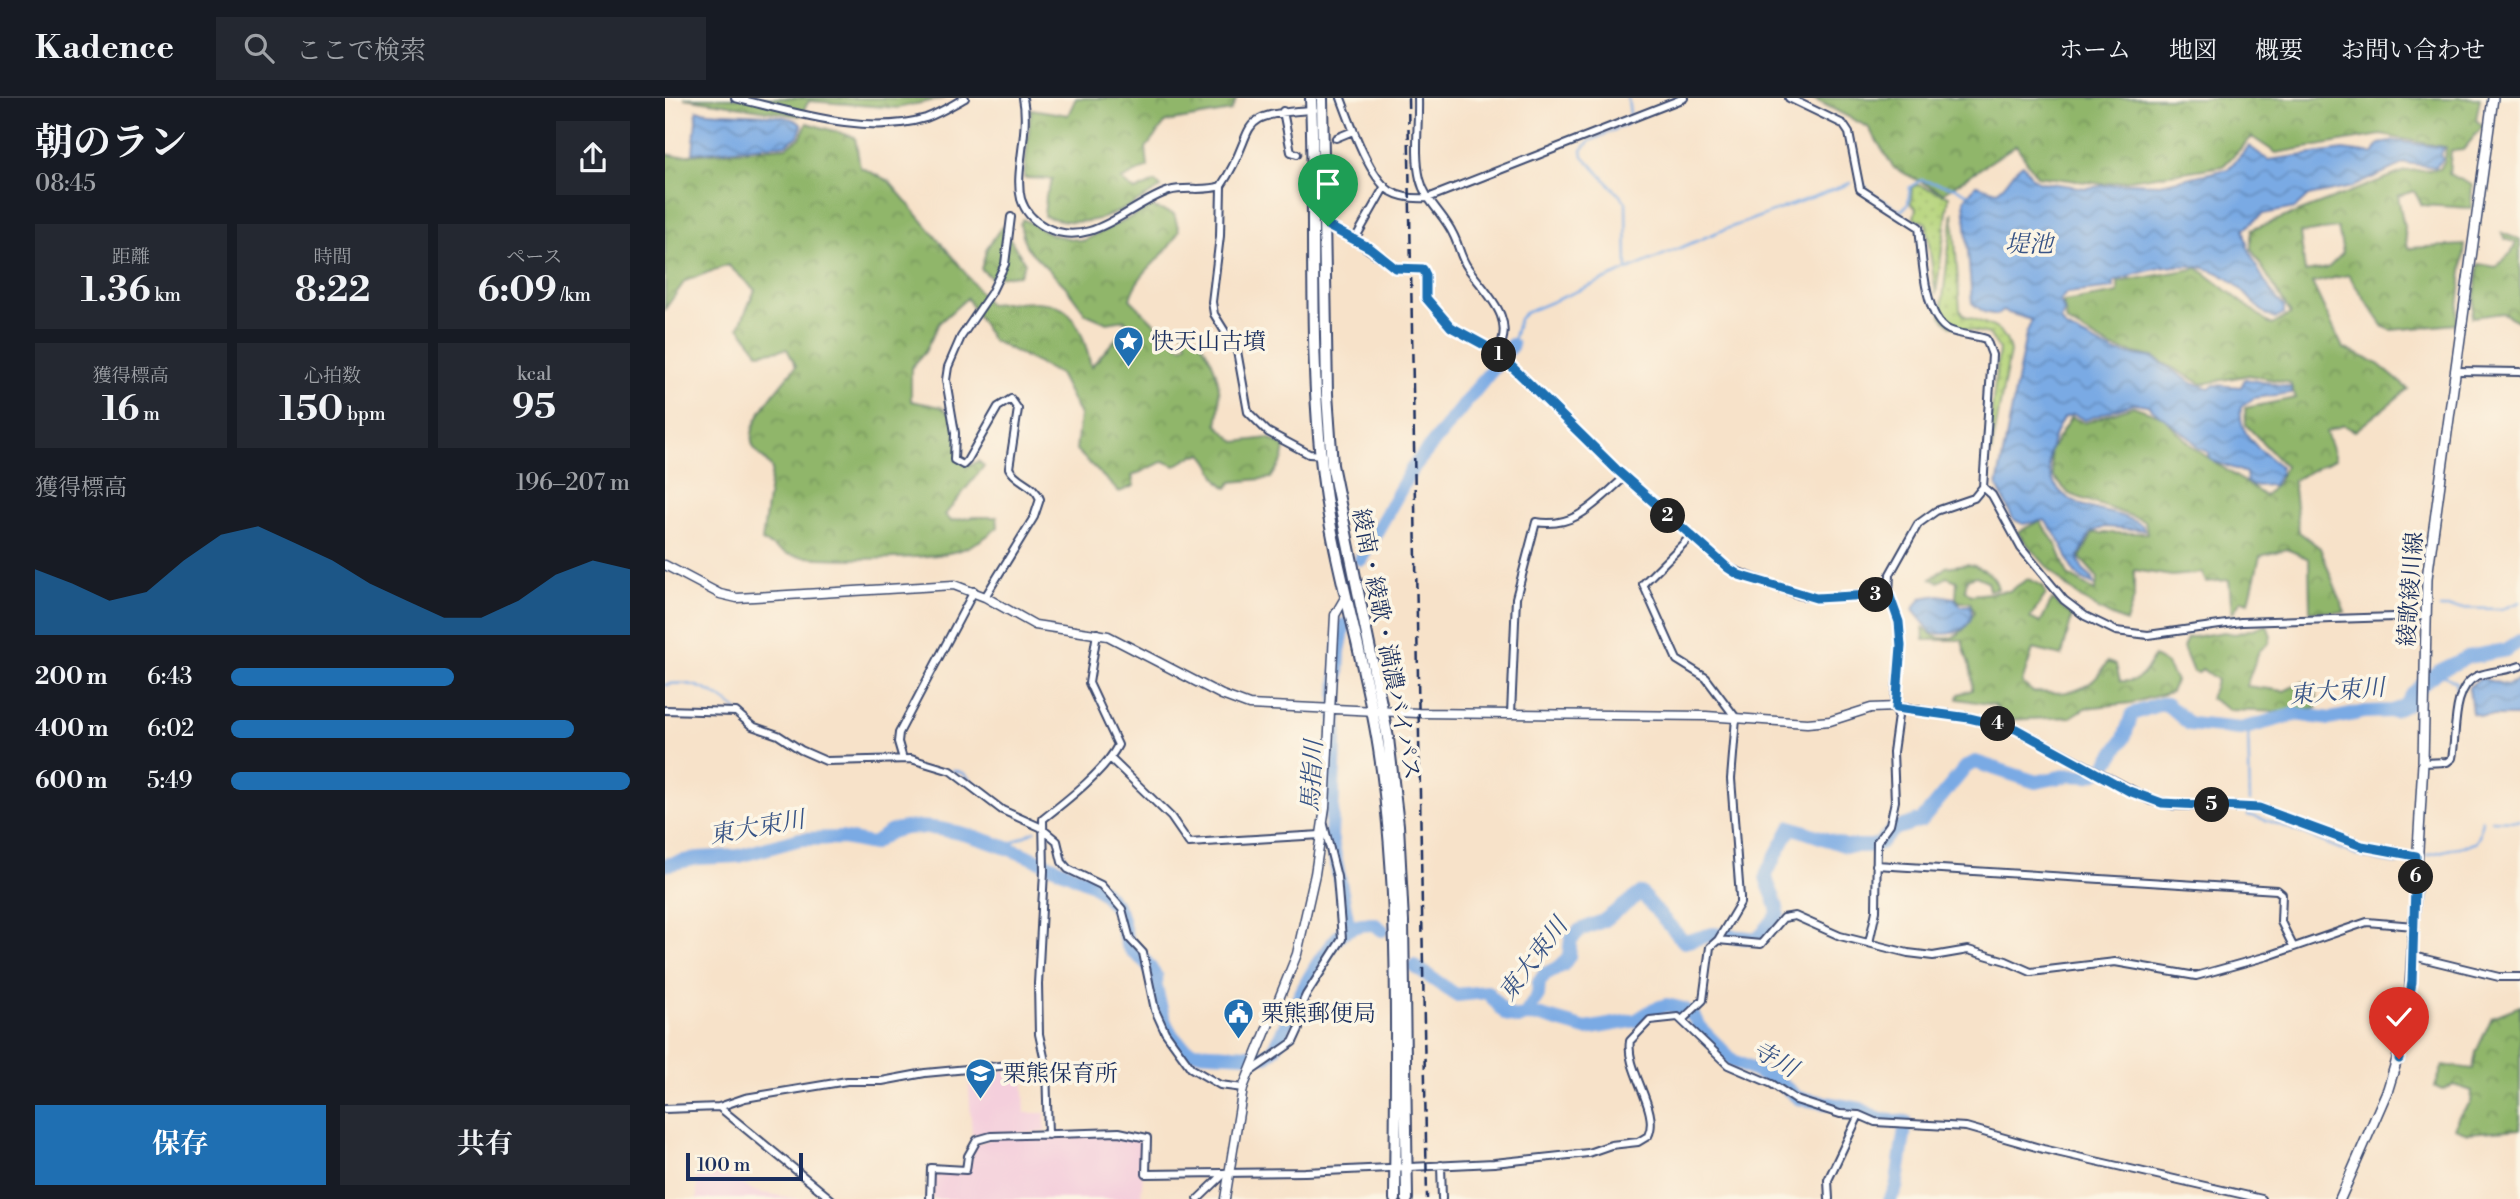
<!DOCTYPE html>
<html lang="ja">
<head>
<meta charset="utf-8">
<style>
  body { margin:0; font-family:"Libre Bodoni","Noto Serif JP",serif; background:#242831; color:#f1f3f6; height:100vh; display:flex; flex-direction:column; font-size:26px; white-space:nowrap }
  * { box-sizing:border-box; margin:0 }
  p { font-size:23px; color:#9ea1a6 }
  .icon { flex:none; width:38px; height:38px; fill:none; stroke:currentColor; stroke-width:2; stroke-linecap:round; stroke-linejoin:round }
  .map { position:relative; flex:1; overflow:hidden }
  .panel { display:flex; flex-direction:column; background:#171b24; width:665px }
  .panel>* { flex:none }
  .scale { position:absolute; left:21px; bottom:18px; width:117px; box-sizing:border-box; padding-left:7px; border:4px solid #1b2f5e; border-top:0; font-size:19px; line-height:24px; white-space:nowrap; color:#1b2f5e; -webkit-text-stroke:5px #fcf5e5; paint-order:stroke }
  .pin { position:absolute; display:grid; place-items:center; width:60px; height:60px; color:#fff; margin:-72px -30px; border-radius:50% 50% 50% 0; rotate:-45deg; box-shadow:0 0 7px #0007 }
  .pin .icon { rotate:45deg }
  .km { position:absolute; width:35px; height:35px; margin:-18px; border-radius:50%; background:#222; color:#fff; font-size:19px; line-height:35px; text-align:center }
  .round { display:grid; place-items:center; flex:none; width:74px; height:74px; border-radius:0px; background:#242831 }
  .summary { display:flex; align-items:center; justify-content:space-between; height:119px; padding:0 35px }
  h1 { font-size:38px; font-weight:700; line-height:52px }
  .figures { display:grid; grid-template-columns:repeat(3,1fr); gap:10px; height:119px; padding:7px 35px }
  .figures div { display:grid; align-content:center; border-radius:0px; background:#242831; text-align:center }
  .figures b { font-size:35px; font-weight:700 }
  .figures small { font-size:19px; font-weight:400 }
  .figures p { font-size:19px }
  .chart { height:196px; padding:14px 35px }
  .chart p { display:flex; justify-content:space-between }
  .chart svg { width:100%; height:126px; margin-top:7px; fill:#1f6fb2; opacity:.7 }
  .button { display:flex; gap:14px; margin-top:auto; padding:14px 35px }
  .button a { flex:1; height:80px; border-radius:0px; background:#1f6fb2; color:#fff; font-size:28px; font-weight:700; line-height:80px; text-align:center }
  .button a+a { background:#242831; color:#f1f3f6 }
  ul { padding:0 35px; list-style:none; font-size:23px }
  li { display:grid; grid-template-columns:112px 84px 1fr; align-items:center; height:52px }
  li i { height:18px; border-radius:9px; background:#1f6fb2 }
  header { display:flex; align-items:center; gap:42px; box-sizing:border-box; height:98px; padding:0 35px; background:#171b24; border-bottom:2px solid #363941 }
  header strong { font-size:33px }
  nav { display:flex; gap:38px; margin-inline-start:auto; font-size:24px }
  .search { width:490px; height:63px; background:#242831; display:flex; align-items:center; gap:18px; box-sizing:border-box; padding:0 24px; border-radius:0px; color:#9ea1a6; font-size:26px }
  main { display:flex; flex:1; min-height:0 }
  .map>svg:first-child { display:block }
</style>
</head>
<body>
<header>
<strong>Kadence</strong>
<div class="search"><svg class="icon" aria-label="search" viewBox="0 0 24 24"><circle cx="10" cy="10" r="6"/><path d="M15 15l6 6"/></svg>ここで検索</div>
<nav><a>ホーム</a><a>地図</a><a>概要</a><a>お問い合わせ</a></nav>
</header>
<main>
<section class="panel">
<div class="summary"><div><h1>朝のラン</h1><p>08:45</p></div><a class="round"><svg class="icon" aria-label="share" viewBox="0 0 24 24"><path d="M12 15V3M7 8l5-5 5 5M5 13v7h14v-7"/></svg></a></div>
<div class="figures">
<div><p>距離</p><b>1.36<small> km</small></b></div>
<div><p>時間</p><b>8:22</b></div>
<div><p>ペース</p><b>6:09<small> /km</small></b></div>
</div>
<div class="figures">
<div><p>獲得標高</p><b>16<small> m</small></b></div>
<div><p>心拍数</p><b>150<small> bpm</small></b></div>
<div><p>kcal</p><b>95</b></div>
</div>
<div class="chart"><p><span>獲得標高</span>196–207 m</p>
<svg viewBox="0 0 160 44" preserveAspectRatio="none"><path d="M0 44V21L10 26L20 32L30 29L40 18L50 9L60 6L70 12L80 18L90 26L100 32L110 38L120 38L130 32L140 23L150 18L160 21V44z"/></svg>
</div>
<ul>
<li><b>200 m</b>6:43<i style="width:56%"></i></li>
<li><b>400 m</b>6:02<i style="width:86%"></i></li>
<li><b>600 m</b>5:49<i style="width:100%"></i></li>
</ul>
<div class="button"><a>保存</a><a>共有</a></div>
</section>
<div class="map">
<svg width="1855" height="1101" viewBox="0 0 1855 1101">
  <defs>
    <pattern id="grass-dots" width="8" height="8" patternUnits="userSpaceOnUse" patternTransform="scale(1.75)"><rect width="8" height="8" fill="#b5d47b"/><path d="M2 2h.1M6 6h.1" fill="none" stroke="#9bb66d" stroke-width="1.8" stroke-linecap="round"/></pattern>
    <pattern id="forest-crowns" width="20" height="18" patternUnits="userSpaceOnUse" patternTransform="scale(1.75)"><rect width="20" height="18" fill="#90b66b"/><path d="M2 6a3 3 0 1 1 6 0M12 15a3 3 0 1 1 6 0" fill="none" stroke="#75945b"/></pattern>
    <pattern id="water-waves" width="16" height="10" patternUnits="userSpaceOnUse" patternTransform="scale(1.75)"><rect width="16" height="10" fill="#7aaae4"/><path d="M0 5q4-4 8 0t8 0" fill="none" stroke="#638bbc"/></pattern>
  </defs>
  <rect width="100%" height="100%" fill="#fcf5e5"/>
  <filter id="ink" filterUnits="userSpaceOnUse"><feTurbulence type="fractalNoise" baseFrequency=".0143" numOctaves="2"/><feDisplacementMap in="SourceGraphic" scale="14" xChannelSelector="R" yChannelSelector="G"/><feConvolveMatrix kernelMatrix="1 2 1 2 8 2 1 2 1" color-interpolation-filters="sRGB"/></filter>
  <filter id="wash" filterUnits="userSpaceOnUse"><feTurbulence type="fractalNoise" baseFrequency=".00686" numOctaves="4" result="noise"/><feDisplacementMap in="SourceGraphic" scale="28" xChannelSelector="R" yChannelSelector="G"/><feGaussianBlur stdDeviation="1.57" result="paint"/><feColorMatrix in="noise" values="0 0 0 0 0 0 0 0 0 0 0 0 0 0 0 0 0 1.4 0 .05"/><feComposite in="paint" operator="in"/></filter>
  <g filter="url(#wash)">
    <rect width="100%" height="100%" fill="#f7e2c9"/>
    <path fill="#f4cfdc" d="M358 971 360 1015H380V1034L307 1037 303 977Z
      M455 1036 480 1042 476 1101H268V1077L273 1073 303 1074 306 1058 312 1046 327 1040Z
      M51 1074 92 1094 135 1101H32V1077Z"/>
    <path fill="url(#grass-dots)" stroke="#68826c" stroke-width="2" d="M1253 87 1284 98 1271 196 1261 125 1249 120 1251 110 1246 106 1247 89Z
      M1288 114 1295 212 1298 217C1320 227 1340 226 1345 254L1326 355V320L1334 251 1324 236 1286 228 1276 218Z"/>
    <path fill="url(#forest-crowns)" stroke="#567264" stroke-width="2" fill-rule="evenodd" d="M19 0H280L232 10 144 3 135 18Z
      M411 0H572L566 13 501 24 481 50 483 69 456 82 470 93 490 84 496 90C454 114 429 134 379 118L381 97 388 81 359 80 366 11 403 17Z
      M1147 0H1815L1811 22 1818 28 1798 52 1786 53 1784 76 1807 87 1806 110 1757 107 1749 93 1733 98 1743 150 1800 147 1791 226 1726 232 1719 229 1683 177 1647 185 1678 250 1712 265 1743 291 1690 333 1678 327 1661 334 1670 361 1628 382 1634 434 1655 450 1680 514 1645 513 1644 461 1622 451 1595 458 1584 504 1576 502 1567 516 1564 482 1541 484 1537 475 1507 478 1469 472V500L1461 524C1409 504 1387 475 1352 434L1375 423 1392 448 1403 477 1430 493 1433 480 1415 460 1428 435H1482L1480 423 1404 396 1388 378 1385 353 1406 319 1420 325 1468 308 1497 318 1529 350 1600 398 1614 383 1620 368 1581 327 1580 310 1631 300 1625 285 1584 277 1537 286 1488 259 1447 250 1402 224 1398 204 1453 195V184L1533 170 1607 227 1626 216 1586 151V132L1740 73 1775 71 1780 62 1781 49 1716 37 1611 55 1587 39 1558 68 1438 86 1372 78 1351 47 1278 95 1229 70 1203 29ZM1673 130 1678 155 1663 170 1640 174 1635 135Z
      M142 25 190 39 195 69 224 83 293 165 323 206C389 202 410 196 426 269L462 228 460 222 442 225 421 216 400 188 361 149 355 126 358 121 388 137 418 143 486 109 509 116 514 133C500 162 473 171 465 201L504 240 517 249 522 245 518 234 520 228C551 255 560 288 552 327L571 344 603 340 620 349 618 361 606 380 567 384 563 390C549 384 549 366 537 356L529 357 510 368 499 363 467 378 469 388 454 394 411 352 415 317 394 276 327 242 302 200 274 225 260 254 246 270V303L276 309 293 322 295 358 306 367 313 363 319 368 280 417 286 423 308 419H332L333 429C321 440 308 448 292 453 261 462 159 463 126 457 116 455 106 447 97 443L107 371C102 363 94 357 89 350 76 328 118 285 131 268L122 251 94 255 74 229 90 192 63 167 20 183 0 211V56L12 58 121 49 135 40Z
      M337 128 360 165 354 177 325 179 316 171 322 150Z
      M1837 135 1855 142V224L1838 215 1807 219 1814 166 1831 169 1846 155 1851 145 1840 141Z
      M1302 466C1317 469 1330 475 1333 491L1324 492 1322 483 1311 478 1302 481 1300 492 1306 497 1344 493 1363 481 1378 488 1381 496 1365 520 1375 525 1387 502 1407 518 1397 558 1368 551 1357 585 1368 594C1401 596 1425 597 1442 564L1451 567 1455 583C1476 585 1480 575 1489 558L1502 567 1511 583 1506 594 1466 605 1420 610 1406 619 1342 622 1329 607 1293 601 1294 596 1307 592C1309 570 1301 563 1297 542H1259L1258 530C1281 551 1299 538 1309 514L1305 504H1295L1291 500 1292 483 1282 479 1274 484 1266 481 1281 469Z
      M1602 527 1606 538 1604 545 1594 553 1581 588 1619 593 1638 584 1651 585 1652 610 1617 614 1564 612 1545 600 1552 582 1537 571 1534 575 1528 574 1518 550 1522 540 1559 534 1570 536Z
      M1855 908V1031L1803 1035 1789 1030 1794 1018 1806 1004 1807 993 1789 987 1777 992 1770 989 1778 967 1808 971 1811 954 1827 919Z"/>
    <path fill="url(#water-waves)" stroke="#4a6ca1" stroke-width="2" d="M32 12C54 19 129 11 137 28L133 38 121 46 28 55Z
      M1731 43 1779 50 1776 56 1778 61 1771 69 1740 65 1687 89 1643 98 1630 110 1598 116 1579 131C1580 153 1603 192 1619 209V216L1610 221C1592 213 1584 197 1569 185 1535 156 1487 169 1449 184V190L1401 195 1395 203 1399 213 1396 222 1401 230 1449 254 1488 260 1529 286 1544 290 1550 287 1576 289 1580 281 1625 289 1627 295 1589 300 1576 309C1572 337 1596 353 1615 368V376L1608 387 1588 388 1582 384 1581 375 1546 362 1543 354 1533 350 1525 340 1482 307 1468 305 1420 322 1408 316 1398 320C1376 359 1376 395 1425 410 1443 415 1460 417 1477 427L1479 432 1440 429 1426 434 1413 460 1418 472 1428 481 1429 487C1403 477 1407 467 1396 445 1392 437 1385 430 1380 422L1358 426 1348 421 1332 388 1361 236 1367 222 1337 213 1332 217 1319 214 1307 205 1299 102 1311 87 1332 93C1344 86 1346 73 1358 66L1368 81 1376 84 1421 90 1464 85 1495 86 1563 71 1584 48 1603 62 1678 52 1708 56 1714 46Z
      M1274 497 1289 500 1296 508 1305 507C1312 533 1286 538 1267 535L1248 512 1256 500Z
      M1815 580 1841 587 1855 582V618H1817L1807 615 1804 589Z"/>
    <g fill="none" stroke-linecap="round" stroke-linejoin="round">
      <path stroke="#7aaae4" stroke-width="2.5" d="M963 0 965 16
        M1196 82 1203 93 1236 113 1243 106 1245 89 1256 82 1292 90 1303 96
        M962 172 961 104 918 58 917 52 925 43 962 26
        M847 247 854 221 860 215 1053 134 1186 85
        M1775 510 1838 511 1855 504
        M1772 574 1791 584 1792 602
        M0 587C29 581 51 595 72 612
        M1583 629 1585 703
        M192 659H213
        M288 672 298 675 321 696
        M1583 717C1635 729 1681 761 1734 766
        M1827 722 1855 723
        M380 726 392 735 402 765
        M338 749 370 733
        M1762 757 1810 745 1814 739 1817 722
        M416 774 440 787 457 806
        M460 812 467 839
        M480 854 497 877V884L490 891"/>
      <path stroke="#7aaae4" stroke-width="14" d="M696 461 747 371 847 247
        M679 527 674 554 666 738 684 831
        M0 767 33 760 74 758 135 741 177 740 207 746C213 743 219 737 225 734 274 713 381 766 428 786 439 795 451 806 456 819 459 828 458 838 462 846 468 858 483 861 487 874 496 903 495 939 527 954L601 958 609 951C626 917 647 865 674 838 683 829 696 826 709 826L717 832
        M749 868 791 897 822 894 841 916 853 920 860 917 876 918 921 931 972 922 989 911 1002 907 1019 911 1029 919 1034 929 1068 963 1113 983 1133 1000 1195 1011 1215 1022 1241 1024 1231 1090 1225 1101
        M860 917 873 897 874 884 880 876 898 867 904 858 906 841 915 832 938 823 976 795 1019 844 1048 836 1093 841 1113 816C1112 802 1104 792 1101 779 1100 775 1122 738 1126 729L1181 748H1207L1215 745 1229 731 1257 722 1301 669 1310 664 1371 684 1405 677 1422 678 1438 672 1459 640 1467 616 1496 606H1501L1525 626 1576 631 1631 616 1665 621 1700 614 1728 613 1741 607 1749 594 1772 574 1803 559 1841 552 1855 543"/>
    </g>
  </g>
  <g filter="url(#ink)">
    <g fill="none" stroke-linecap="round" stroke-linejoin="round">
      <path stroke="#cbbeb4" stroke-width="6" stroke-dasharray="6 3" stroke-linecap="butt" d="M632 56 671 40"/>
      <defs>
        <path id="minor" d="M70 0C129 14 201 38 261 20 275 15 287 7 300 0
          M358 0C365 33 349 74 356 101 360 114 369 123 380 129 426 153 464 106 504 93 521 88 539 94 556 88 596 29 563 16 649 12
          M676 0C685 24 704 79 725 93 737 100 750 101 763 100L1019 0
          M753 0C754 25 749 56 755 81 760 103 779 116 788 136 794 147 795 159 803 170 820 195 853 221 832 254
          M1124 0 1178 26 1184 35 1195 91 1254 129C1257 153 1258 220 1284 232 1295 237 1309 237 1321 241L1327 257 1318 389 1309 400 1271 413 1253 426 1225 476 1224 496 1234 524 1236 548 1230 602 1233 618 1228 654 1230 703 1225 726 1212 744 1211 813 1204 845
          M618 13 626 54 632 56
          M671 40 688 33
          M556 88 555 138 547 204 549 216 572 253 583 314 603 334 644 356 658 357
          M660 128 684 138 730 170 737 171
          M690 141 720 88
          M758 171 761 177V200L786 229 832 254 951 371 1063 470 1134 497 1151 500 1224 496
          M1792 273 1855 274
          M1318 389 1327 397 1356 450 1399 502 1420 518 1451 533 1483 537 1576 524 1761 518
          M320 499 369 419 375 401C369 385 351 384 344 370L353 311 346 301 333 309 302 363 298 367 289 362 290 335 281 282 283 269 296 239 326 195 340 166 346 119
          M0 612 71 614 87 628 113 637 136 652 161 663 246 661 286 673 337 712 375 729 392 743 397 764 403 771 436 787 457 811 465 841 478 855 490 912 500 934 526 970 555 987 578 990
          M846 616 851 500 871 424C911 431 932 403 960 379
          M445 660 506 719 524 745 656 737
          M238 661 233 644 234 635 309 493
          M1758 665 1782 664 1787 660C1792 637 1786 590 1812 578 1825 573 1841 573 1855 568
          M1211 767 1612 792 1617 796 1616 824 1628 848
          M1053 842 1096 846 1118 820 1130 818 1175 838 1243 855 1268 858 1303 852 1341 863 1366 874 1450 864 1531 878 1603 858 1702 824 1749 828
          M1748 858 1834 879H1855
          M1018 921 1038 902 1045 849 1053 842 1075 805V799L1066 681 1071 620 1041 580 1012 562 978 486 1025 439
          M585 974 628 944 634 931 636 908 641 897 677 841 672 779 659 727
          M54 1009 166 1101
          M0 1011 54 1009 80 1000 182 983H217L260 975 345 967 381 968
          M383 1037 381 968 374 936 373 886 379 773 378 721C401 703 440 673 453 647L424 585 432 535
          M776 1067 777 1101
          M265 1101 266 1070 301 1072 303 1058 312 1042 326 1038 454 1034 482 1040 481 1076 640 1074 829 1065 923 1055 946 1047 973 1044 983 1038C996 1013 960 972 965 943L985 922 1013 919 1063 967 1107 986 1131 1002 1175 1016 1194 1017 1210 1024 1301 1029 1378 1051 1597 1101
          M533 1101 560 1075
          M1164 1101 1163 1082 1194 1017"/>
        <path id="tertiary" d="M0 467 55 496 72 500 289 487 320 499 370 527 443 538 557 597 584 607 753 615 1041 618 1142 625 1165 623 1206 610 1231 609 1304 620 1351 631 1485 702 1509 707 1594 710 1697 748 1751 758
          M560 1101 578 990 632 856 650 776 660 710 670 517 681 498"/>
        <path id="secondary" d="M1675 1101 1723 991 1743 925 1758 665 1762 480 1828 0"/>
        <path id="trunk" d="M646 0C651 126 643 253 658 378 669 470 700 559 714 651 736 794 731 956 730 1101
          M657 0 662 296 667 367 723 640 733 727 738 824 742 1101"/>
      </defs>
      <use href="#minor" stroke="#3c4a6e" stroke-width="10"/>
      <use href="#tertiary" stroke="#3c4a6e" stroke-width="11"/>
      <use href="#secondary" stroke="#3c4a6e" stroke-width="12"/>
      <use href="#trunk" stroke="#3c4a6e" stroke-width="14"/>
      <use href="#minor" stroke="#fff" stroke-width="6"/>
      <use href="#tertiary" stroke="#fff" stroke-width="8"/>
      <use href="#secondary" stroke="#fff" stroke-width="9"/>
      <use href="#trunk" stroke="#fff" stroke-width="10"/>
      <path stroke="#1b2f5e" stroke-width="2.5" stroke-dasharray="10 5" stroke-linecap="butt" d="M743 0 762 1101"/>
      <defs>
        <path id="minor-bridge" d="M737 171H758"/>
      </defs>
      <use href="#minor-bridge" stroke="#3c4a6e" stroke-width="10" stroke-linecap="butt"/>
      <use href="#minor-bridge" stroke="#fff" stroke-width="6"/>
    </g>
  </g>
  <g fill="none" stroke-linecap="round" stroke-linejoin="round" filter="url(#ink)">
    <defs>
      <path id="route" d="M663 128 705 150 730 170 758 171 761 177V200L786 229 832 254 951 371 1063 470 1074 477 1151 500 1224 496 1234 524 1236 548 1231 610 1304 620 1351 631 1464 693 1497 705 1594 710 1697 748 1751 758 1747 884 1734 961"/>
    </defs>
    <use href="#route" stroke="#fff" stroke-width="14"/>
    <use href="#route" stroke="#1f6fb2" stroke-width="9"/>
  </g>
  <defs>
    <symbol id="sight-pin" viewBox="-11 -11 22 30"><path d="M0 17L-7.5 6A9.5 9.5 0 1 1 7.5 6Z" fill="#1f6fb2" stroke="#fcf5e5"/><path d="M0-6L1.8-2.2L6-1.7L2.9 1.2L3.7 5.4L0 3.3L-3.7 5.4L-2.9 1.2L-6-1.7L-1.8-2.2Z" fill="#fff"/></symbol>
    <symbol id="civic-pin" viewBox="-11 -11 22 30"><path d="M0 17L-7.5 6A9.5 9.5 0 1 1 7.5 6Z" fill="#1f6fb2" stroke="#fcf5e5"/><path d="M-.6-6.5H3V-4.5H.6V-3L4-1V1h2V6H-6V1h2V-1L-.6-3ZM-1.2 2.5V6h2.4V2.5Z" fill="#fff"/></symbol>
    <symbol id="school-pin" viewBox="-11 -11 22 30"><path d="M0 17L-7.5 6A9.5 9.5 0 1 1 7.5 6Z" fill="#1f6fb2" stroke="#fcf5e5"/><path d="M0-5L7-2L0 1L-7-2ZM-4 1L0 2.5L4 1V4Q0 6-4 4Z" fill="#fff"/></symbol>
  </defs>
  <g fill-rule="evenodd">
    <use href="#sight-pin" x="446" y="226" width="35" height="47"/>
    <use href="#civic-pin" x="556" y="898" width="35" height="47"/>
    <use href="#school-pin" x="298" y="958" width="35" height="47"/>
  </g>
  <g text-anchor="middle" stroke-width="7" stroke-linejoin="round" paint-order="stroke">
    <g font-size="23" fill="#1b2f5e" stroke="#fcf5e5" text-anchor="start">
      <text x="486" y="251">快天山古墳</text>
      <text x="596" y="923">栗熊郵便局</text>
      <text x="338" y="983">栗熊保育所</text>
    </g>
    <g font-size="23" fill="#1b2f5e" stroke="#fcf5e5">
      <text transform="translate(1745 491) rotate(-86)" y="8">綾歌綾川線</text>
      <text transform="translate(722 546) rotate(79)" y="8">綾南・綾歌・満濃バイパス</text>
    </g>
    <g font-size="24" font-style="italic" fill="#385486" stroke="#fcf5e5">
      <text x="1364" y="154">堤池</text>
      <text transform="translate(1672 593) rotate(-5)" y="8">東大束川</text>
      <text transform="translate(647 678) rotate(-87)" y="8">馬指川</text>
      <text transform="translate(92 729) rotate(-10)" y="8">東大束川</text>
      <text transform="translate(868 861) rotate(-53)" y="8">東大束川</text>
      <text transform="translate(1110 961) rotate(29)" y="8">寺川</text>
    </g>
  </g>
</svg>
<div class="scale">100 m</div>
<div class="pin" style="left:663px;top:128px;background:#1e9e55"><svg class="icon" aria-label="arrive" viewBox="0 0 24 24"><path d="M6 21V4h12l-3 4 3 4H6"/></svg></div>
<div class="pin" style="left:1734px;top:961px;background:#d93025"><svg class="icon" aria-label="check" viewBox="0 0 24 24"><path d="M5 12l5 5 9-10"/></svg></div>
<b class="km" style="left:834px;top:257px">1</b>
<b class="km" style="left:1003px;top:418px">2</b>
<b class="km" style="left:1211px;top:497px">3</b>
<b class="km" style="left:1333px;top:626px">4</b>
<b class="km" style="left:1547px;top:707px">5</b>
<b class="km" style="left:1751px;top:779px">6</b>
</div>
</main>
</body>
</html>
